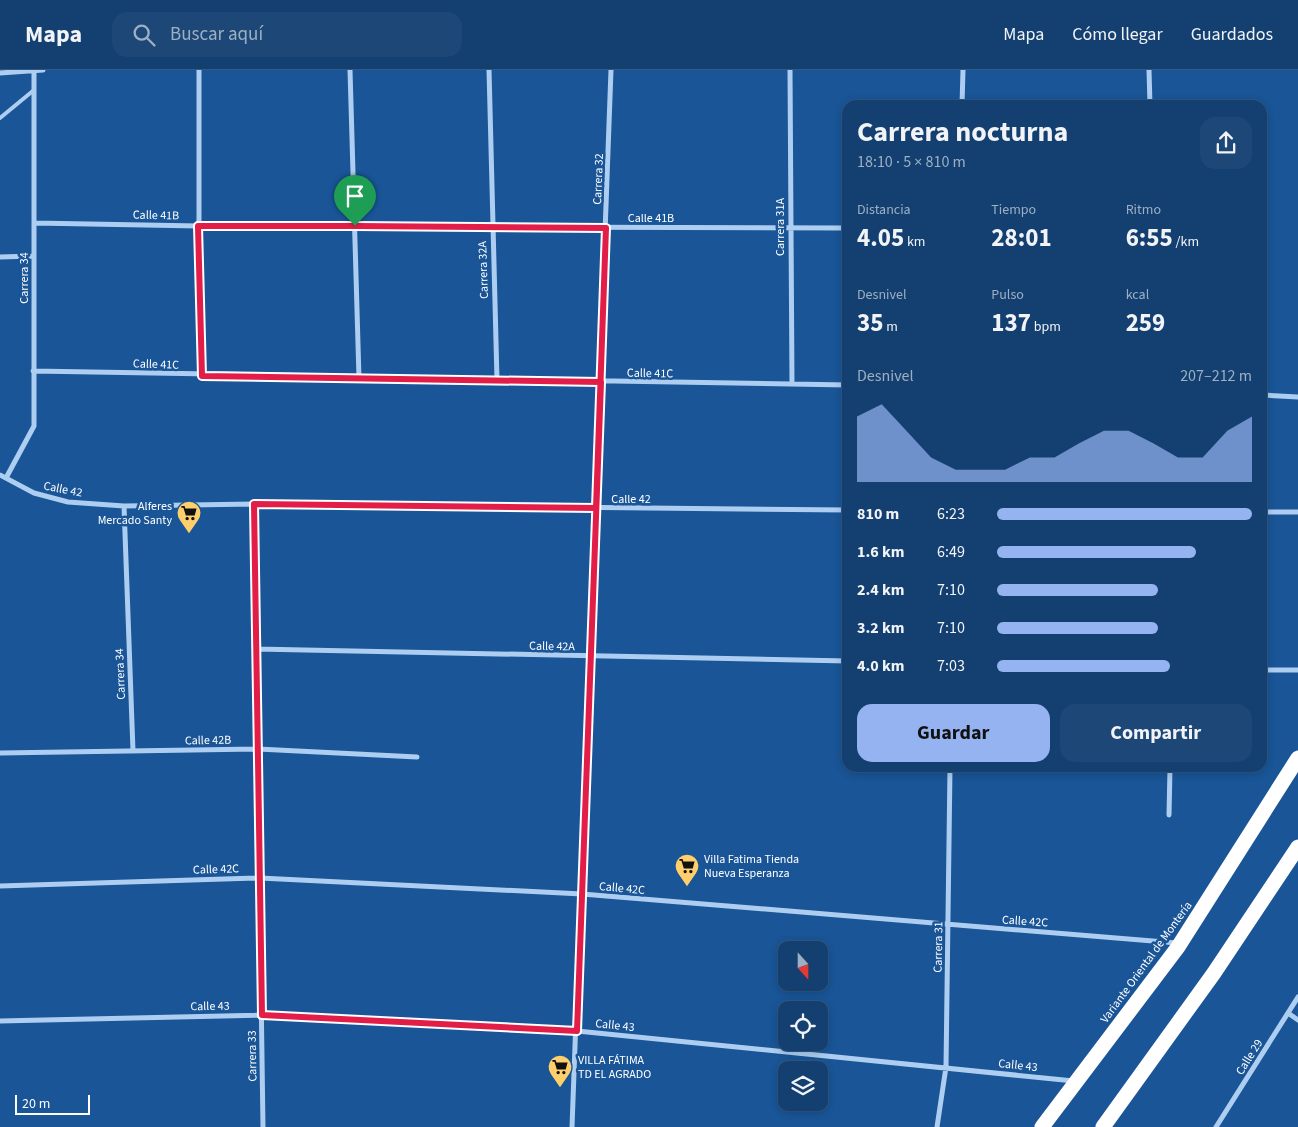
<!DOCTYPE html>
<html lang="es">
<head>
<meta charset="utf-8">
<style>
  body { margin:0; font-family:"Source Sans 3",sans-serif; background:#1c4776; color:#f1f3f6; height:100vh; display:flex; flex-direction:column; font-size:19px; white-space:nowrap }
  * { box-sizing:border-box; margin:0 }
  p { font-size:16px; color:#9dafc3 }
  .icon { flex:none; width:28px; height:28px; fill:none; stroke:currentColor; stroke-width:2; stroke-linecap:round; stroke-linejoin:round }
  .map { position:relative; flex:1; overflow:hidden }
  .sheet { position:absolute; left:842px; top:30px; width:425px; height:672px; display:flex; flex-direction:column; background:#134071; border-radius:15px; box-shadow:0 2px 8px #0003,0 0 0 1px #325984 }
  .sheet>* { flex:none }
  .needle { width:32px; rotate:159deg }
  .tools { position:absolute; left:778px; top:871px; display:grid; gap:10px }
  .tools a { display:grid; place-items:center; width:50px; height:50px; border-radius:10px; background:#134071; box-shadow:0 2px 8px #0003,0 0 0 1px #325984; font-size:25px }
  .scale { position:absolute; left:15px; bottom:12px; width:75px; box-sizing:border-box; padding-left:5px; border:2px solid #fff; border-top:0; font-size:14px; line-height:18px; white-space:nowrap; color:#fff; -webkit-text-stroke:4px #195597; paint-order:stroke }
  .pin { position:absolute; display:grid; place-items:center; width:42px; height:42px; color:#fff; margin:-51px -21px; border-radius:50% 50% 50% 0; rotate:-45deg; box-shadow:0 0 5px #0007 }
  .pin .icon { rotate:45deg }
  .round { display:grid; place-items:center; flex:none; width:52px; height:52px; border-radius:15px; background:#1c4776 }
  .summary { display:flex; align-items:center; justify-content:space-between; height:85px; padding:0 15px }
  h1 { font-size:28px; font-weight:700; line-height:38px }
  .figures { display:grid; grid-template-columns:repeat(3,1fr); gap:8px; height:85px; padding:5px 15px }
  .figures div { display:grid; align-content:center }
  .figures b { font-size:25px; font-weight:700 }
  .figures small { font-size:14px; font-weight:400 }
  .figures p { font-size:14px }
  .chart { height:140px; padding:10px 15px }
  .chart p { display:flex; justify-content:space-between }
  .chart svg { width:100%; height:90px; margin-top:5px; fill:#95b2f1; opacity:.7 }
  .primary-button { display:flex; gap:10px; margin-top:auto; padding:10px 15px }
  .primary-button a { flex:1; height:58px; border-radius:15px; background:#95b2f1; color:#111; font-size:20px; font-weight:700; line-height:58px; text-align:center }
  .primary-button a+a { background:#1c4776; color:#f1f3f6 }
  ul { padding:0 15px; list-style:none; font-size:16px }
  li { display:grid; grid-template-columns:80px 60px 1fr; align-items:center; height:38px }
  li i { height:12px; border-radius:6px; background:#95b2f1 }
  header { display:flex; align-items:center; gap:30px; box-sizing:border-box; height:70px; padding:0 25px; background:#134071; border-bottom:1px solid #325984 }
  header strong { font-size:24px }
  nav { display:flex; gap:28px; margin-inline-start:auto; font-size:18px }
  .search { width:350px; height:45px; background:#1c4776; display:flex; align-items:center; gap:12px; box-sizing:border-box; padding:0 18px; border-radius:15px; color:#9dafc3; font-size:19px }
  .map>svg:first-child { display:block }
</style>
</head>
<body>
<header>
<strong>Mapa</strong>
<div class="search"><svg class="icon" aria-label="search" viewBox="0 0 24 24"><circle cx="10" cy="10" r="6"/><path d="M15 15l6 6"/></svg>Buscar aquí</div>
<nav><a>Mapa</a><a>Cómo llegar</a><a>Guardados</a></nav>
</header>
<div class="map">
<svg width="1298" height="1057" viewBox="0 0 1298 1057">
  <rect width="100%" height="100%" fill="#195597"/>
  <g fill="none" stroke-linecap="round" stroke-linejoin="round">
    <path stroke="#adcef1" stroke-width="4" d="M0 48 34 20"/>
    <path stroke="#adcef1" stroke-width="5" d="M199 0V156L202 306
      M350 0 359 308
      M489 0 497 310
      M790 0 792 314
      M1149 0 1150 35
      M0 3 43 0
      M962 35 963 0
      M34 153 199 156 848 158
      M0 187 34 186
      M33 301 848 315
      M1262 325 1298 327
      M0 405 34 423 68 432 124 436 254 434 848 440
      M6 408 34 356V0
      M254 434 263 1057
      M124 436 133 681
      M1262 442H1298
      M256 579 848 591
      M1262 600H1298
      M0 683 258 679 417 687
      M1169 745 1170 698
      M0 816 260 808 582 824 1177 873
      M1288 943 1298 950
      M0 951 262 945 577 961 1074 1011
      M572 1057 611 0
      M937 1057 946 997 950 698
      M1216 1057 1298 927"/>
    <path stroke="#fff" stroke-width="15" d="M1042 1057 1178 877 1298 688
      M1103 1057 1214 903 1298 777"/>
  </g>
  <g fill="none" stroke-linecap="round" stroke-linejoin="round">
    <defs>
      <path id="route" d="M355 156H198L202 306 601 312C593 528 585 745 577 961L262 945 254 434 596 438 606 158 355 156"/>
    </defs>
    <use href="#route" stroke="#fff" stroke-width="10"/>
    <use href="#route" stroke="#e11d48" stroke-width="6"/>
  </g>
  <defs>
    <symbol id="supermarket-pin" viewBox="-11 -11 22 30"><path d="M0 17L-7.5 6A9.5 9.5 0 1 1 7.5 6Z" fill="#ffcf6c" stroke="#195597"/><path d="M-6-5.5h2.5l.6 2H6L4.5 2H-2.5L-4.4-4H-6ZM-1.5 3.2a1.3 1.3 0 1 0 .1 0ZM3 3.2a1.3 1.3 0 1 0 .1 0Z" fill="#111"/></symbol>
  </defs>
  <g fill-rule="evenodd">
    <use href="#supermarket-pin" x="175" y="429" width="28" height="38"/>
    <use href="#supermarket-pin" x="673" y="782" width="28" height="38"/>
    <use href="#supermarket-pin" x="546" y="983" width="28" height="38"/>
  </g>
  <g text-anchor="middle" stroke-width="5" stroke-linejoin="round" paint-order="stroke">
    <g font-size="12" fill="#fff" stroke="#195597">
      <text transform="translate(598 109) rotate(-88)" y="4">Carrera 32</text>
      <text transform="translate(156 145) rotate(1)" y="4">Calle 41B</text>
      <text x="651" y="152">Calle 41B</text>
      <text transform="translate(780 157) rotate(-90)" y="4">Carrera 31A</text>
      <text transform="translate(483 200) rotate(-92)" y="4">Carrera 32A</text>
      <text transform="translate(24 208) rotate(-90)" y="4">Carrera 34</text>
      <text transform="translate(156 294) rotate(2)" y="4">Calle 41C</text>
      <text transform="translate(650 303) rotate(1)" y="4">Calle 41C</text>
      <text transform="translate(63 419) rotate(11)" y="4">Calle 42</text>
      <text x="631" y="433">Calle 42</text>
      <text transform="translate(552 576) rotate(1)" y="4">Calle 42A</text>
      <text transform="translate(120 604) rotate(-92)" y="4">Carrera 34</text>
      <text transform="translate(208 670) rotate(-1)" y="4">Calle 42B</text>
      <text transform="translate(216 799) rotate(-2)" y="4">Calle 42C</text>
      <text transform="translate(622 818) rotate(5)" y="4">Calle 42C</text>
      <text transform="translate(1025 851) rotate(4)" y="4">Calle 42C</text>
      <text transform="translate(938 877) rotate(-89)" y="4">Carrera 31</text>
      <text transform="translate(1146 892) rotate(-54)" y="4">Variante Oriental de Montería</text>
      <text transform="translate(210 936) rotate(-1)" y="4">Calle 43</text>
      <text transform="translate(615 955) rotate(6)" y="4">Calle 43</text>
      <text transform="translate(252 986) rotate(-91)" y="4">Carrera 33</text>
      <text transform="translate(1249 987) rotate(-58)" y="4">Calle 29</text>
      <text transform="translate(1018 995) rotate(6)" y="4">Calle 43</text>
    </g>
    <g font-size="12" fill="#fff" stroke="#195597" text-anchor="start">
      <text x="172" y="440" text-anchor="end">Alferes<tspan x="172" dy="14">Mercado Santy</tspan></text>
      <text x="704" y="793">Villa Fatima Tienda<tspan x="704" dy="14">Nueva Esperanza</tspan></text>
      <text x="578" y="994">VILLA FÁTIMA<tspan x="578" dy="14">TD EL AGRADO</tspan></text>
    </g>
  </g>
</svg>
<div class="tools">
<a><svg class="needle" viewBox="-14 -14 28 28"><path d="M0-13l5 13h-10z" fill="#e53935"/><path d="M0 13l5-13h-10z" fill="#9dafc3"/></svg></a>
<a><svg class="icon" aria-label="locate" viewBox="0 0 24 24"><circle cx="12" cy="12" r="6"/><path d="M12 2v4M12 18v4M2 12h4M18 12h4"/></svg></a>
<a><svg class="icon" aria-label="layers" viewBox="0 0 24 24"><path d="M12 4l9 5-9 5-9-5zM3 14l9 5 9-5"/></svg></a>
</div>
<div class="scale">20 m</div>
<div class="pin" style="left:355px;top:156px;background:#1e9e55"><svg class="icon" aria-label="arrive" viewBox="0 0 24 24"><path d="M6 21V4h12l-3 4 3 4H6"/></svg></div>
<section class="sheet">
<div class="summary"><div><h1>Carrera nocturna</h1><p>18:10 · 5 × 810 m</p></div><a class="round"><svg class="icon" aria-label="share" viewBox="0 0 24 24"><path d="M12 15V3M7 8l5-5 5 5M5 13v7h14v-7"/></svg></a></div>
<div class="figures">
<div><p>Distancia</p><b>4.05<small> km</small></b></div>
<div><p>Tiempo</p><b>28:01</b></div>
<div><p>Ritmo</p><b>6:55<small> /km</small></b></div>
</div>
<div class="figures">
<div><p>Desnivel</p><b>35<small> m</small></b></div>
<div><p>Pulso</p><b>137<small> bpm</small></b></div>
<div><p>kcal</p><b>259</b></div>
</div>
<div class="chart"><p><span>Desnivel</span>207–212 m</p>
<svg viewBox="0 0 160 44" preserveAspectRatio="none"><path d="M0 44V12L10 6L20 19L30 32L40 38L50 38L60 38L70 32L80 32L90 25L100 19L110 19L120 25L130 32L140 32L150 19L160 12V44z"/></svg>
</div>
<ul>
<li><b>810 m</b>6:23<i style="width:100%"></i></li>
<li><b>1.6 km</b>6:49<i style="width:78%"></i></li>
<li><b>2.4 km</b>7:10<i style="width:63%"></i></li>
<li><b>3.2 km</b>7:10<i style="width:63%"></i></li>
<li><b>4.0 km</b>7:03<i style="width:68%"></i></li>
</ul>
<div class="primary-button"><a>Guardar</a><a>Compartir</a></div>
</section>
</div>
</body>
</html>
